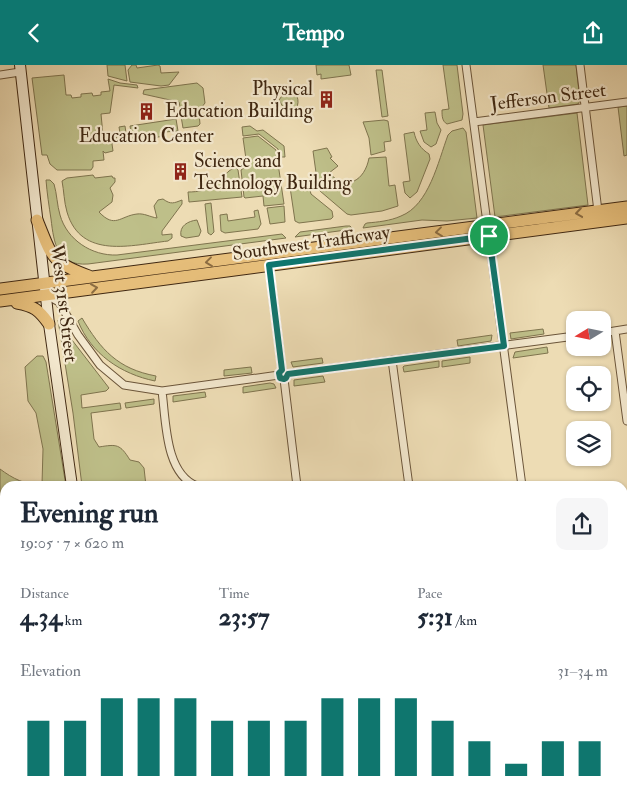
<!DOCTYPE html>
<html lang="en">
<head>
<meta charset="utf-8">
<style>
  body { margin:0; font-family:"IM FELL Double Pica",serif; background:#f6f6f7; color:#1f2937; height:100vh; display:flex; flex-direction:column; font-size:19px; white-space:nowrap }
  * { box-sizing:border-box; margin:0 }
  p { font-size:16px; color:#747a83 }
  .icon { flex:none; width:28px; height:28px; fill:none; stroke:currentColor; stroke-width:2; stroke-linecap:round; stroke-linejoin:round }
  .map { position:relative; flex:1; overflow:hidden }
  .details { position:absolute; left:0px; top:416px; width:628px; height:321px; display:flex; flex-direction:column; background:#fff; border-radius:15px 15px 0 0; box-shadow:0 1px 4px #0004 }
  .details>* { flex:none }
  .needle { width:32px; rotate:260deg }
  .buttons { position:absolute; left:566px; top:246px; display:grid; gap:10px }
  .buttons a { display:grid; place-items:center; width:45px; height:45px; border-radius:10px; background:#fff; box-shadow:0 1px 4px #0004; font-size:25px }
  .pin { position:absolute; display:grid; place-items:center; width:42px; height:42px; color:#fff; margin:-21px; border:2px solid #fff; border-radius:50%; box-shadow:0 1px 5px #0007 }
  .round { display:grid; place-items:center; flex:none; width:52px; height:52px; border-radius:10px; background:#f6f6f7 }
  .headline { display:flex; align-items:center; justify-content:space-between; height:85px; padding:0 20px }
  h1 { font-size:28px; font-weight:700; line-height:38px }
  .figures { display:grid; grid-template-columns:repeat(3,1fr); gap:8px; height:85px; padding:5px 20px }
  .figures div { display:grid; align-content:center }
  .figures b { font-size:25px; font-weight:700 }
  .figures small { font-size:14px; font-weight:400 }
  .figures p { font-size:14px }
  .chart { height:140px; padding:10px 20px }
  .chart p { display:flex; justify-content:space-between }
  .chart svg { width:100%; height:90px; margin-top:5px; stroke:#0f766e; stroke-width:6 }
  header { display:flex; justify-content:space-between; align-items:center; height:65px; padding:0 20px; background:#0f766e; color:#fff; font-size:22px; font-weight:700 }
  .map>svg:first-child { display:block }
</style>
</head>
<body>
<header><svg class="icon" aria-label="back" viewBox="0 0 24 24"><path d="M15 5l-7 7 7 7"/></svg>Tempo<svg class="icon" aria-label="share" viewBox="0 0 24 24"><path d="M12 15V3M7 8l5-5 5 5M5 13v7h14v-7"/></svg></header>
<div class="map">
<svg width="627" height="737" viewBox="0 0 627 737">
  <rect width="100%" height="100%" fill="#eddcb4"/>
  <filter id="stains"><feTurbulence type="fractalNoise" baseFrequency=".004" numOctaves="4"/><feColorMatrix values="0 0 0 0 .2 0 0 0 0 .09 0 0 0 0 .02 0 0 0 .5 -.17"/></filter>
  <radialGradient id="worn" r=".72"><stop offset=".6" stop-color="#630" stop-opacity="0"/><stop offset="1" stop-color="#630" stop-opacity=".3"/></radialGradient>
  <path fill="#bebf89" stroke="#7f744e" d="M107 0H125L127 16 108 11Z
    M132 0H136L137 3 158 0 160 1 161 8 179 7 169 20 161 21 130 17 128 5Z
    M316 0H349L351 10 321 14V9L317 10Z
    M443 0H457L463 49 462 55 447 59C442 56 442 51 442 45L449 44Z
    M543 0H576L580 36 578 39 549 43Z
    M376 5H382L388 51 382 52Z
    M64 10 66 30H71L72 33 81 32V29L92 28 93 31 101 30V27L110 26 108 14 120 18 137 20 138 23 114 20 110 48 101 49 103 70 117 69V72L112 79 113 86 105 88 103 86 104 95 93 96V102L91 105H57L50 99 47 90H42L32 13Z
    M197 18 203 23 205 38 201 43 181 46 179 37 143 29 144 25Z
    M289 21C296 27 301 35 296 44L290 46 283 42 279 35Z
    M627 41V90L624 91 618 42Z
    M435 47 437 58 441 65 436 79 431 82 424 77 420 66 427 65 425 48Z
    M199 48 200 59 198 61 183 63 181 51Z
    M577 48 588 140 495 152 483 60Z
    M176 54 178 66 164 67V71L134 76 130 73 121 74 119 62 125 61 126 68 131 67 130 61Z
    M384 55 388 56 391 76 384 77 385 86 371 90 369 73 363 57Z
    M250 61 257 66 263 65 284 81 285 92H280L278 84 259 69 243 71 242 62Z
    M463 63 466 67 477 153 447 156 422 155 363 163 365 159 367 158C378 157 390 156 401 151 429 140 438 97 448 70L452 66Z
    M414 67C416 77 421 84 429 89L430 94 417 127 410 133 405 128 403 117 410 116 404 69Z
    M258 71 276 85 284 139 264 141 263 131 245 133 244 132 241 105 247 101 243 73Z
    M327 83 332 92 330 93 338 101 329 108C347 127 365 115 369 93L386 92 389 121 395 120 398 141 382 146 351 150 347 149 320 126 318 122 313 86Z
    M236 103 238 105 242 132 189 137 188 127C198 127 209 125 217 119 223 114 227 104 236 103Z
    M93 110 95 113 112 111 113 113H115V117L110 123 113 130 112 137 99 147C115 164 120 151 137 149 144 148 150 152 157 153L154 141 158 135 163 134C171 140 174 138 182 135V139L162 166V170L172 169V173L168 176C132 180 81 195 67 147 64 137 64 126 62 116L67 113Z
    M46 115H50L54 119C57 129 57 140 60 150 67 175 92 191 117 190L282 169 286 173 88 199C57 201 54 179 51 154 49 141 47 128 46 115Z
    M304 117 308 118 311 129 332 146 333 152 331 154 299 158 295 156 290 122 293 118Z
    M211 138 214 167 211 170 208 168 205 139Z
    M284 141 285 157 270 159 267 143Z
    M258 145 261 159 258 164 225 168 221 166 220 150 227 149 228 156 255 152 254 146Z
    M197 155 201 166 199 171 186 173 181 171C179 161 188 156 197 155Z
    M346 161H350L353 164 295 172 300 167Z
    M82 253C101 285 118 304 156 311L155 316C121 309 91 289 78 256Z
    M60 254 72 275 109 323 106 326 81 330 82 343 120 338 121 344 91 348 94 374 99 382C117 379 120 379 130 395L139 397 144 403 146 421H82L73 348 58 255Z
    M543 264 544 269 511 274 510 268Z
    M492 270 491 276 458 281 457 275Z
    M547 282 548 288 513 293 515 287Z
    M37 291H43L46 297 66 421H5V534L2 506H0V404C12 413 26 421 42 419L43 384 36 348 28 336 25 302Z
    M470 292V298L442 302V296Z
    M322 293 323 298 293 302 291 297Z
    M439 296V302L404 307 403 302 404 301Z
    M251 302 252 308 224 311V305Z
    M323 311 325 317 294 321V315Z
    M270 318 274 319 276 323 243 328V322Z
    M205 327 206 332 173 337V331Z
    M154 334V339L126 343 125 338Z
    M0 568H5V732L69 733 70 737H0Z
    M627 594V714L623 716 622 596Z"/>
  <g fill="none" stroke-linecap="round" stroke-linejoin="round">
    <path stroke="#cab894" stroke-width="7" stroke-dasharray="7 3.5" stroke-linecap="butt" d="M332 732 333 737
      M524 732V737"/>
    <defs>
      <path id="street" d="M466 0 522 421
        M580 0 598 146
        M0 10 20 7
        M474 57 627 37
        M269 200 282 305
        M46 230 59 237 78 270 100 300 124 320 162 326 279 310
        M615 266 627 356
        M602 268 627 264
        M392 295 409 421
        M288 309 575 271
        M284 314 297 421
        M162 326C166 356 165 409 197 421
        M622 537 627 536
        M0 564 5 563
        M115 735 318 737"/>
      <path id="secondary" d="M20 0 49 259 72 421
        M115 732V737"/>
      <path id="primary" d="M37 155C52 191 50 197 89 211
        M0 224 627 142
        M0 236 627 153
        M17 238C34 241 39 245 49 259"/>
    </defs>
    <use href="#street" stroke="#6b553a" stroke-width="9"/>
    <use href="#secondary" stroke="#402812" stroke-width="12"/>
    <use href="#primary" stroke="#402812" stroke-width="13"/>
    <use href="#street" stroke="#f3e8ce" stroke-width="7"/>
    <use href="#secondary" stroke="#f3e8ce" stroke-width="10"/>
    <use href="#primary" stroke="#e6be7a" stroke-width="11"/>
  </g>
  <defs><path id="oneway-chevron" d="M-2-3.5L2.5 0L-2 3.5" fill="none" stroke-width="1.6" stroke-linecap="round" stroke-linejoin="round" transform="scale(1.25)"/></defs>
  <g stroke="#8b6c41">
    <use href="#oneway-chevron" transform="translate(579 148) rotate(172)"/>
    <use href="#oneway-chevron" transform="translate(439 167) rotate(173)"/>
    <use href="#oneway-chevron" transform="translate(209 197) rotate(173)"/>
    <use href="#oneway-chevron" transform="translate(94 223) rotate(-8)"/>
  </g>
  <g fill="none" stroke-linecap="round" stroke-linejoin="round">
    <defs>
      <path id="route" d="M489 171 504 281 288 309 286 313 284 314 280 313 279 308 282 305 269 200Z"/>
    </defs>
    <use href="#route" stroke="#fff" stroke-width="10"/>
    <use href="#route" stroke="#0f766e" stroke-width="6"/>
  </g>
  <defs>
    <symbol id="building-bare" viewBox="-9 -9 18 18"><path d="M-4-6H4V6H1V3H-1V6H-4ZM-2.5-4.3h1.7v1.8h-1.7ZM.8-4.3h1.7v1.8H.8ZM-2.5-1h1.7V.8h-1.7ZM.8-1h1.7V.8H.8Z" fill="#8f2418" stroke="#f3e8ce" stroke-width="2.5" paint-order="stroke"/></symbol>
  </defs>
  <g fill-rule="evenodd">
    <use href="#building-bare" x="314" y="22" width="25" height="25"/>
    <use href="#building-bare" x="134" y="34" width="25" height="25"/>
    <use href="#building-bare" x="168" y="94" width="25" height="25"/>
  </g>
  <g text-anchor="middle" stroke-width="4.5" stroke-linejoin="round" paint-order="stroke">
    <g font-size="19" fill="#402812" stroke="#f3e8ce" text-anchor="end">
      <text x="313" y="30">Physical<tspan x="313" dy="22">Education Building</tspan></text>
      <text x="146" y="77" text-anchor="middle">Education Center</text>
      <text x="194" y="102" text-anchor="start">Science and<tspan x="194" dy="22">Technology Building</tspan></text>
    </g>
    <g font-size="19" fill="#402812" stroke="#f3e8ce">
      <text transform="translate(548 31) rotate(-7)" y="7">Jefferson Street</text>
      <text transform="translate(311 177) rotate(-8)" y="7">Southwest Trafficway</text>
      <text transform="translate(65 238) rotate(83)" y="7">West 31st Street</text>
    </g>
  </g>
  <rect width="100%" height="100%" filter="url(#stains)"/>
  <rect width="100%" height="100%" fill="url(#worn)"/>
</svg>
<div class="buttons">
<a><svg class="needle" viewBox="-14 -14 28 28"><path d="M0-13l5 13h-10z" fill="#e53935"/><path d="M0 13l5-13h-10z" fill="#747a83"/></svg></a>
<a><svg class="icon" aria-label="locate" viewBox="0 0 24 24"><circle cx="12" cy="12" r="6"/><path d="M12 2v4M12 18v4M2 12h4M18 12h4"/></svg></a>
<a><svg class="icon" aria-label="layers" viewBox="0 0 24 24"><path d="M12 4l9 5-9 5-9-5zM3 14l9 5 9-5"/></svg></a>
</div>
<div class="pin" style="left:489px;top:171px;background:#1e9e55"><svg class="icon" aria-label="arrive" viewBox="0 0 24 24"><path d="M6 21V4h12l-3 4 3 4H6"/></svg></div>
<section class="details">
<div class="headline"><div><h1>Evening run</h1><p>19:05 · 7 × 620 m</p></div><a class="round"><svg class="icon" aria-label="share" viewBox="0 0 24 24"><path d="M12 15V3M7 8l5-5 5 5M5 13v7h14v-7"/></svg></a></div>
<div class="figures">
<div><p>Distance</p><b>4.34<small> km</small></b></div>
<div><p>Time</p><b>23:57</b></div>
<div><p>Pace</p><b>5:31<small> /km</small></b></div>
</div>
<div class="chart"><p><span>Elevation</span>31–34 m</p>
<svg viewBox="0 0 160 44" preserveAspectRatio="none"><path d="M5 44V17M15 44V17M25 44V6M35 44V6M45 44V6M55 44V17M65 44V17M75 44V17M85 44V6M95 44V6M105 44V6M115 44V17M125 44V27M135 44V38M145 44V27M155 44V27"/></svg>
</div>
</section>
</div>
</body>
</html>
